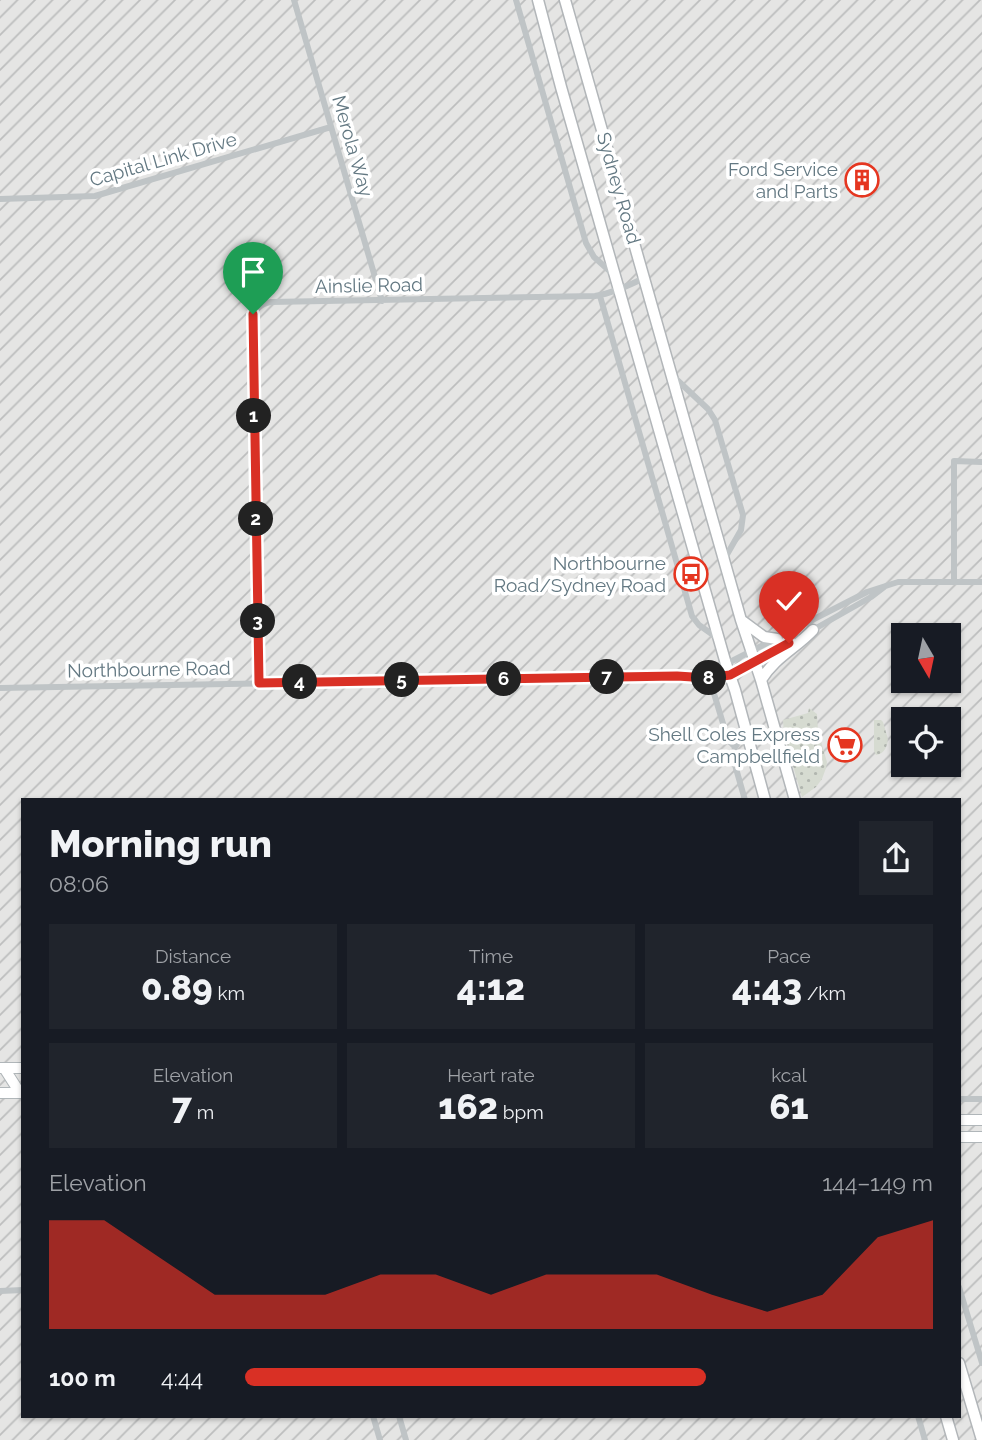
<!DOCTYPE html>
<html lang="en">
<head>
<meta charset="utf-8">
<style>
  body { margin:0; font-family:Raleway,sans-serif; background:#20242c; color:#f1f3f6; height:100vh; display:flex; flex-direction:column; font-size:26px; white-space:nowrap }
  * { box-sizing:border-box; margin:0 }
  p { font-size:23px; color:#9ea1a6 }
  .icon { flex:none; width:38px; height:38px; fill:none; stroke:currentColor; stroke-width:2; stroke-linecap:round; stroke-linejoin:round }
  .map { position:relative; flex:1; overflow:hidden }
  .drawer { position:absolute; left:21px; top:798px; width:940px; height:620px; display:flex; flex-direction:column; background:#171b24; border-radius:0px; box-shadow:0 2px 5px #0004 }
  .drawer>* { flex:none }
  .needle { width:46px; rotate:171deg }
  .tools { position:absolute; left:891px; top:623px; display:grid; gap:14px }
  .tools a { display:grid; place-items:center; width:70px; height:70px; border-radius:0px; background:#171b24; box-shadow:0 2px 5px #0004; font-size:35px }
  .pin { position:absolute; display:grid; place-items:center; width:60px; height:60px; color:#fff; margin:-72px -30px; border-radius:50% 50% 50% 0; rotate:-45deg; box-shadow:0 0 7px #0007 }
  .pin .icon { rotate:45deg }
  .km { position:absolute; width:35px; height:35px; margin:-18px; border-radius:50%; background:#222; color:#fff; font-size:19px; line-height:35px; text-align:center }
  .round { display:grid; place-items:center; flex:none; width:74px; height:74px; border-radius:0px; background:#20242c }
  .headline { display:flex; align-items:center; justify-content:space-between; height:119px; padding:0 28px }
  h1 { font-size:38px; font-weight:800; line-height:52px }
  .figures { display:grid; grid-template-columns:repeat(3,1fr); gap:10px; height:119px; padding:7px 28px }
  .figures div { display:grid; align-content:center; border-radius:0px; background:#20242c; text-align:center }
  .figures b { font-size:35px; font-weight:800 }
  .figures small { font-size:19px; font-weight:400 }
  .figures p { font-size:19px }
  .chart { height:196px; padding:14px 28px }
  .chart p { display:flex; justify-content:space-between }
  .chart svg { width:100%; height:126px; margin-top:7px; fill:#d93025; opacity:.7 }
  ul { padding:0 28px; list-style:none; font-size:23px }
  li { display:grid; grid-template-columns:112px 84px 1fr; align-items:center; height:52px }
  li i { height:18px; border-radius:9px; background:#d93025 }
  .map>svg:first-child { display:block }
</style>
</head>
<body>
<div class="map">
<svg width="982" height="1440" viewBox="0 0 982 1440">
  <defs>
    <pattern id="industrial-furrows" width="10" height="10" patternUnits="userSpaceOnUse" patternTransform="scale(1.75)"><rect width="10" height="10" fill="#e5e5e4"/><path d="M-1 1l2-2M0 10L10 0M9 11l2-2" fill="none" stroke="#bdbebe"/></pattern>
    <pattern id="grass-dots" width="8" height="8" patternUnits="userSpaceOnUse" patternTransform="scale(1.75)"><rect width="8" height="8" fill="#d6dbd1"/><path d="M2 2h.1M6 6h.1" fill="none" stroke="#b1b6af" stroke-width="1.8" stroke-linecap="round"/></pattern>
  </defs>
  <rect width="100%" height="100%" fill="#f4f4f0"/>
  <path fill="url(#industrial-furrows)" fill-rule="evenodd" d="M0 0H982V1440H0ZM903 635H948V681H903ZM903 719H948V765H903ZM23 800H959V1416H23Z"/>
  <path fill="url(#grass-dots)" d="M809 708 817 714 818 731 827 762 826 768 822 779 816 787 802 797 784 735 783 720 808 713Z
    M874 720H881L883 722 888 739C887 746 885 754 876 755L874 751Z"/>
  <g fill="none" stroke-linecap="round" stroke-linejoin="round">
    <defs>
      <path id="primary" d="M1 1068H23
        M4 1068 20 1093
        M0 1093H22
        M959 1120H982
        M959 1137H982"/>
      <path id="highway" d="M538 0 561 87 726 664 735 690 765 800
        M565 0 741 620 761 680 795 800
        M741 620 764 637 777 639
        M761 680C774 658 796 648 813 630
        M959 1363 982 1440
        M946 1416 953 1440"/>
    </defs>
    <use href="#primary" stroke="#b0b6b9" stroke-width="12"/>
    <use href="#highway" stroke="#b2b6b9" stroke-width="13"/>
    <path stroke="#bfc4c6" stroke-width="6" d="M294 0 382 301
      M516 0 586 243 594 257 613 274
      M0 199 95 196 331 127
      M600 296 692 616 699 625 716 637
      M674 377 708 409 715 420 743 515 741 530 725 558
      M954 582V461L982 462
      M811 631 871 597 884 587
      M682 675 726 664 867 592 898 582H982
      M703 678 712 687 728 740 735 747
      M259 683 252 323C253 311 259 304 271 302L595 296C613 293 628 286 644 278
      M0 688 676 676 708 679 730 675 798 638
      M745 800 733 758 735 747 746 731
      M959 1099H982
      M959 1287 982 1363
      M0 1291 23 1290
      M373 1416 380 1440
      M399 1416 406 1440
      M918 1416 925 1440"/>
    <use href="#primary" stroke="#fff" stroke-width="10"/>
    <use href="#highway" stroke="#fff" stroke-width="10"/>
  </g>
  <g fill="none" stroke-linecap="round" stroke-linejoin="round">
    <defs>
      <path id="route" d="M253 314 259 683 677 676 708 678 730 675 789 643"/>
    </defs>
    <use href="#route" stroke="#fff" stroke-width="14"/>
    <use href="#route" stroke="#d93025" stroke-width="9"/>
  </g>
  <defs>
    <symbol id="building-ring" viewBox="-11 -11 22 22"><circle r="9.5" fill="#fff" stroke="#e53620" stroke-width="1.5"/><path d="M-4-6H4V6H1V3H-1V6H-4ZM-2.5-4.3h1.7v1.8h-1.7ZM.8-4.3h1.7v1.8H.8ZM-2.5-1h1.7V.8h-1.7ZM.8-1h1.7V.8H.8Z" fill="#e53620"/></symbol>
    <symbol id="bus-ring" viewBox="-11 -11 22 22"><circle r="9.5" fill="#fff" stroke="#e53620" stroke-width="1.5"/><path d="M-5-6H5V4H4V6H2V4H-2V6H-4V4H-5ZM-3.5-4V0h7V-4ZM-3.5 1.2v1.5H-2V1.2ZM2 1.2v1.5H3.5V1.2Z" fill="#e53620"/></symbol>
    <symbol id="supermarket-ring" viewBox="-11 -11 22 22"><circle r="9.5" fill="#fff" stroke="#e53620" stroke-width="1.5"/><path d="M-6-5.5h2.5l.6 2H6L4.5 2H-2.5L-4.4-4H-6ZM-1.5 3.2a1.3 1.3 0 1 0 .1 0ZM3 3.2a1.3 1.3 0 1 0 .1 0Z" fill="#e53620"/></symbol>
  </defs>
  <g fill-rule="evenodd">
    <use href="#building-ring" x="843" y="161" width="38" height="38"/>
    <use href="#bus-ring" x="672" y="555" width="38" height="38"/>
    <use href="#supermarket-ring" x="826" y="726" width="38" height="38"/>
  </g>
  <g text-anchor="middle" stroke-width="7" stroke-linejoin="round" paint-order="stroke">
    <g font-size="19" fill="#637882" stroke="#fff">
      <text transform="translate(353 146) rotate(74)" y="7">Merola Way</text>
      <text transform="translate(163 159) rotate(-16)" y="7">Capital Link Drive</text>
      <text transform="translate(619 188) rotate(74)" y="7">Sydney Road</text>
      <text transform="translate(369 285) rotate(-1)" y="7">Ainslie Road</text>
      <text transform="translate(149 669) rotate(-1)" y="7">Northbourne Road</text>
    </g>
    <g font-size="19" fill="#637882" stroke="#fff" text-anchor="end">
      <text x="838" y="176">Ford Service<tspan x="838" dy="22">and Parts</tspan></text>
      <text x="666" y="570">Northbourne<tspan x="666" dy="22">Road/Sydney Road</tspan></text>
      <text x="820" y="741">Shell Coles Express<tspan x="820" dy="22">Campbellfield</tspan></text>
    </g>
  </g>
</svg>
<div class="tools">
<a><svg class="needle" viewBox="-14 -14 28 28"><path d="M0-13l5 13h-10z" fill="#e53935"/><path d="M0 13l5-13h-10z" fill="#9ea1a6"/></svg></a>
<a><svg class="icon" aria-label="locate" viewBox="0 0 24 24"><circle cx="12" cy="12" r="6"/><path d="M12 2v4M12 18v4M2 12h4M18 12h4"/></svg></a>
</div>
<div class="pin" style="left:253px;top:314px;background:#1e9e55"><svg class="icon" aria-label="arrive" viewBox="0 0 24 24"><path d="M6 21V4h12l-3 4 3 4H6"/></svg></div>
<div class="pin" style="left:789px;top:643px;background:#d93025"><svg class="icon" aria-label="check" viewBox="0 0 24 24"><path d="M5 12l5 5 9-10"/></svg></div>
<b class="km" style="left:254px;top:416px">1</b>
<b class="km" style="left:256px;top:519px">2</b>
<b class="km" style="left:258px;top:621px">3</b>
<b class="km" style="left:300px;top:682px">4</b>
<b class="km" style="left:402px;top:680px">5</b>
<b class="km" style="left:504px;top:679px">6</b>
<b class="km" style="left:607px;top:677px">7</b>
<b class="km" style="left:709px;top:678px">8</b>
<section class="drawer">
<div class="headline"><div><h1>Morning run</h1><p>08:06</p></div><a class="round"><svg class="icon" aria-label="share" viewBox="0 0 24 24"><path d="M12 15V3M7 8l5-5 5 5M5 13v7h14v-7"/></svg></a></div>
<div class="figures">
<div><p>Distance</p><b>0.89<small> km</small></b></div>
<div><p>Time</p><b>4:12</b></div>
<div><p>Pace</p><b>4:43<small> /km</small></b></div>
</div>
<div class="figures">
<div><p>Elevation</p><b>7<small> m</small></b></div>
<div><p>Heart rate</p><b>162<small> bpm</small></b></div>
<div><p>kcal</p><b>61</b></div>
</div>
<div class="chart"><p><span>Elevation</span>144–149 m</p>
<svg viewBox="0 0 160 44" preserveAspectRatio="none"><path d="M0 44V6L10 6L20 19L30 32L40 32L50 32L60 25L70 25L80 32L90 25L100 25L110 25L120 32L130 38L140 32L150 12L160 6V44z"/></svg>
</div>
<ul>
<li><b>100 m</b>4:44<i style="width:67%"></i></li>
</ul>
</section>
</div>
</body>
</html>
